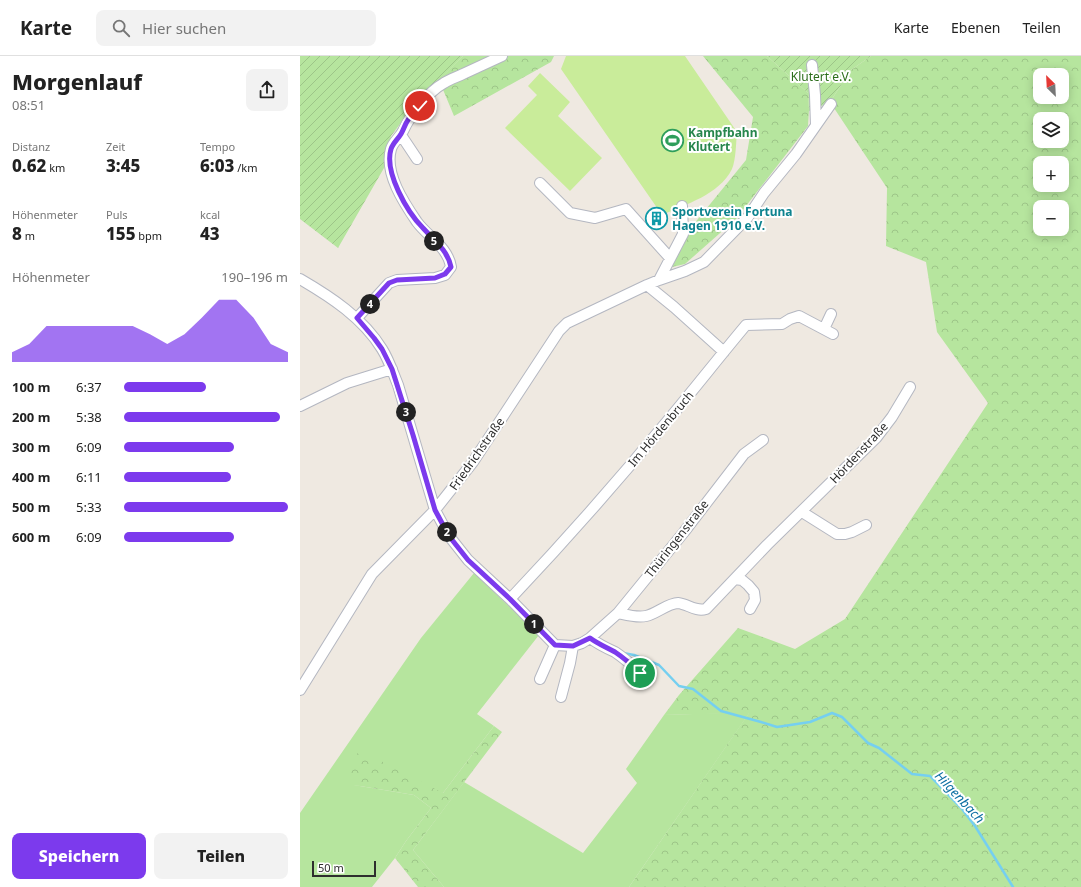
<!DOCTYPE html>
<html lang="de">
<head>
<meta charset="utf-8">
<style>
  body { margin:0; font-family:"Noto Sans",sans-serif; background:#f2f2f2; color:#222; height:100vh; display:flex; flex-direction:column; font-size:15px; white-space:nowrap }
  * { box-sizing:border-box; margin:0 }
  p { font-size:13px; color:#767676 }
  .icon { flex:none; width:22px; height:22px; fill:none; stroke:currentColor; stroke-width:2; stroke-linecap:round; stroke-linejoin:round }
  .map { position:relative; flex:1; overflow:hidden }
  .sheet { display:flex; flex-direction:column; background:#fff; width:300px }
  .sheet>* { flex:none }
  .needle { width:26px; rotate:336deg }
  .controls { position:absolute; left:733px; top:12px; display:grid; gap:8px }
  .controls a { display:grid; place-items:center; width:36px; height:36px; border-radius:8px; background:#fff; box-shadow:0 2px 10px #0003; font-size:20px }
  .scale { position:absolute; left:12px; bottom:10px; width:64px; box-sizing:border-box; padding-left:4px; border:2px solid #2e2e2e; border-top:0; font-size:11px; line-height:14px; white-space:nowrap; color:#2e2e2e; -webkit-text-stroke:3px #fff; paint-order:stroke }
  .pin { position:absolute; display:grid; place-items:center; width:34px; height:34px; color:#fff; margin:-17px; border:2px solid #fff; border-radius:50%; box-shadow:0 1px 4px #0007 }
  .km { position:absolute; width:20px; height:20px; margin:-10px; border-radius:50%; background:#222; color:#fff; font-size:11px; line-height:20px; text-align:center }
  .round { display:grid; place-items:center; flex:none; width:42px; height:42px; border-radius:8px; background:#f2f2f2 }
  .head { display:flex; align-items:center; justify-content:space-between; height:68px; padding:0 12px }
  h1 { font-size:22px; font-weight:800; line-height:30px }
  .figures { display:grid; grid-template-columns:repeat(3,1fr); gap:6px; height:68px; padding:4px 12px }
  .figures div { display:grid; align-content:center }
  .figures b { font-size:17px; font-weight:800 }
  .figures small { font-size:11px; font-weight:400 }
  .figures p { font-size:11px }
  .chart { height:112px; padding:8px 12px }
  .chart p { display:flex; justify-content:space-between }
  .chart svg { width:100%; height:72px; margin-top:4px; fill:#7c3aed; opacity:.7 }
  .button { display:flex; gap:8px; margin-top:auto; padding:8px 12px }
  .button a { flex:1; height:46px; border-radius:8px; background:#7c3aed; color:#fff; font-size:16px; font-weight:800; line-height:46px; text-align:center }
  .button a+a { background:#f2f2f2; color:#222 }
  ul { padding:0 12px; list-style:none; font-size:13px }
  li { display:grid; grid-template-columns:64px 48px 1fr; align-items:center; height:30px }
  li i { height:10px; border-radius:5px; background:#7c3aed }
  header { display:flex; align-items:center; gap:24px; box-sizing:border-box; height:56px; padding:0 20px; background:#fff; border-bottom:1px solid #e0e0e0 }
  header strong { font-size:19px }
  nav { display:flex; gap:22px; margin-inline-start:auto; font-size:14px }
  .search { width:280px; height:36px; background:#f2f2f2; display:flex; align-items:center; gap:10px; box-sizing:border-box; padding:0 14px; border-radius:8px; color:#767676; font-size:15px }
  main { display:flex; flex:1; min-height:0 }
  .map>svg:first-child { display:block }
</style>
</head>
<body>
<header>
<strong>Karte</strong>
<div class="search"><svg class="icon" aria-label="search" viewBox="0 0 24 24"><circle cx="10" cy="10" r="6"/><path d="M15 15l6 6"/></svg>Hier suchen</div>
<nav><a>Karte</a><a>Ebenen</a><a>Teilen</a></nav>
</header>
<main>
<section class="sheet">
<div class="head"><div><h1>Morgenlauf</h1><p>08:51</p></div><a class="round"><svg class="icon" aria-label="share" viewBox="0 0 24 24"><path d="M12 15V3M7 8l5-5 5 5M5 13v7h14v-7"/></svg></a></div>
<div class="figures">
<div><p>Distanz</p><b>0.62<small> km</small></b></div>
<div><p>Zeit</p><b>3:45</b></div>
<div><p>Tempo</p><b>6:03<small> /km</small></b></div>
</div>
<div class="figures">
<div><p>Höhenmeter</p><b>8<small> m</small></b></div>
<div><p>Puls</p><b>155<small> bpm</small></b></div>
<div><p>kcal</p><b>43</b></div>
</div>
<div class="chart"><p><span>Höhenmeter</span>190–196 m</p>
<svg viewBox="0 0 160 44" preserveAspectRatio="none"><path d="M0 44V38L10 33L20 22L30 22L40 22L50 22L60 22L70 22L80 27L90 33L100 27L110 17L120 6L130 6L140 17L150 33L160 38V44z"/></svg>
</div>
<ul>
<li><b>100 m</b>6:37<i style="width:50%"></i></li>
<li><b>200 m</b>5:38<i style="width:95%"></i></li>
<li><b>300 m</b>6:09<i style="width:67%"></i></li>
<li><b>400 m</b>6:11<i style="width:65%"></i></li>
<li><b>500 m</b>5:33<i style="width:100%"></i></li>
<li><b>600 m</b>6:09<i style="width:67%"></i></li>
</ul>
<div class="button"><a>Speichern</a><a>Teilen</a></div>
</section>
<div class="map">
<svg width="781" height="831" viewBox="0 0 781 831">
  <defs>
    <pattern id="forest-crowns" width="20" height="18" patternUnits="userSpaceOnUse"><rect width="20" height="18" fill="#b6e59e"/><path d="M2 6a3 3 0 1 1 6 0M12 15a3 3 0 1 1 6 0" fill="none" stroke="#9dc588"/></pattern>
    <pattern id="garden-furrows" width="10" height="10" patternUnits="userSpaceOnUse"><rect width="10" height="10" fill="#b6e59e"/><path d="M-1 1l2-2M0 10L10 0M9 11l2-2" fill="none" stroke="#9dc588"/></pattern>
  </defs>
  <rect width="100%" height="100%" fill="#efe9e1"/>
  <path fill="#b6e59e" d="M174 517 239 579 177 658 194 670 143 737 54 729 114 739 131 752 106 785 95 802 72 831H0V757L121 582Z
    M450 656 329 831H144L113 794 164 726 283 797 337 727 326 713 364 659Z"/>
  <path fill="url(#forest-crowns)" fill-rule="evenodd" d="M163 0H254L251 6 154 60 139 24Z
    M403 0H467L508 37 509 54 508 70 436 163 385 208 372 211 389 174 446 104 453 61Z
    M571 0H781V831H329L449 657 364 659 379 639 438 572 495 593 545 563 688 347 637 276 626 206 586 190 587 132 530 46 551 14ZM740 19H762V41H740ZM740 63H762V85H740ZM740 107H762V129H740ZM740 151H762V173H740Z
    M194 670 202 676 113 794 144 831H118L95 802 106 785 131 752 114 739 54 729 49 709 60 694 143 737Z"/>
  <path fill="url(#garden-furrows)" d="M0 0H163L112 52 91 80 84 112 38 192 0 163Z
    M467 0H571L551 14 530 46 515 53 509 55 508 37Z"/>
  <path fill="#c9ec9a" d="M266 0H385L437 76C436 86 436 104 432 113 419 139 386 148 362 159L261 13Z
    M240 17 270 46 258 60 302 102 270 135 205 72 237 39 228 30Z"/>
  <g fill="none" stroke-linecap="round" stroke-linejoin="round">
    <path stroke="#75cff0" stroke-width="2.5" d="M323 597 334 599 359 609 379 630 393 633 421 655 461 666 477 671 510 666 532 657 542 661 568 687 579 692 612 718 630 720 662 753 675 770 713 831"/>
    <defs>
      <path id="minor" d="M512 9 515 39 516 69
        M101 79 117 103
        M240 127 270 157 295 162 326 153 370 202
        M0 223C31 241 63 262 82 293 89 304 93 317 98 329L135 454 149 480 168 504 210 543 255 589 273 590 282 587 290 582 318 557 384 476 444 398 463 384
        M359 224 383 178 382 150
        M347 229 374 251 424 296
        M57 262 89 227 97 224 135 222 145 219 151 211C148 191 128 181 117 166 104 147 84 117 91 93 93 86 100 81 103 75 111 58 128 36 144 27 150 23 157 21 163 18 176 12 189 6 202 0
        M524 273 531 258
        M0 350 47 327 92 313
        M502 456 537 478H545L552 476 566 469
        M435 523 442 524 448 529 454 536 455 544 450 553
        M210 543C265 485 318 425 369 363 395 332 420 300 446 269L482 268 490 263 499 260 533 278
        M318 557C327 559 337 562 346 560 356 558 368 547 378 547 388 548 395 556 406 553L467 489 576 382 592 361 610 331
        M290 582C298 588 306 592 315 596 324 602 332 609 340 617
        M240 623 255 589
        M0 634 72 518 135 454 173 406 259 275 267 267 347 229 359 224 385 215 404 206 448 161 464 137 496 98 531 48
        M261 641 270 607 273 590"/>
    </defs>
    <use href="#minor" stroke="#b4b7c1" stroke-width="12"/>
    <use href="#minor" stroke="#fff" stroke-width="10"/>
  </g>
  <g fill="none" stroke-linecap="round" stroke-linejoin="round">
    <defs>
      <path id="route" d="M120 50C116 54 111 59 108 64 105 68 104 73 101 78 98 83 93 87 91 93 84 116 107 156 123 172 134 184 148 195 151 211L145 218 135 222 97 224 89 227 57 262 74 282 82 293 92 313 113 379 135 454 149 480 168 504 210 543 255 589 273 590 290 582C298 588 306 591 315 596 324 602 332 609 340 617"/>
    </defs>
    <use href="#route" stroke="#fff" stroke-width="8"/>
    <use href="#route" stroke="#7c3aed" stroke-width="5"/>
  </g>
  <defs>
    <symbol id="stadium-ring" viewBox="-11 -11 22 22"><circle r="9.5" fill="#fff" stroke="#2e9e5b" stroke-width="1.5"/><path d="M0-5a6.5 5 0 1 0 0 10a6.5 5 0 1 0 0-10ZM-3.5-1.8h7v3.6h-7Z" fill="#2e9e5b"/></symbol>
    <symbol id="building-ring" viewBox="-11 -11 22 22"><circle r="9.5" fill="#fff" stroke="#0f9aa8" stroke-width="1.5"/><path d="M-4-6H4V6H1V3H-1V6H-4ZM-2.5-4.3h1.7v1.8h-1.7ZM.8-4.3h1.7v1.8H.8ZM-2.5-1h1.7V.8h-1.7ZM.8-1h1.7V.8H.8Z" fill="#0f9aa8"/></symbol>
  </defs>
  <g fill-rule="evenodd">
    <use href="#stadium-ring" x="360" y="72" width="25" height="25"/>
    <use href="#building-ring" x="344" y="150" width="25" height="25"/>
  </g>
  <g text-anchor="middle" stroke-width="4" stroke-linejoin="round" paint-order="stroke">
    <g font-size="12" fill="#2c6e1b" stroke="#fff">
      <text x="521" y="25">Klutert e.V.</text>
    </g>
    <g font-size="12" font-weight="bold" fill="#27864d" stroke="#fff" text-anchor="start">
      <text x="388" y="81">Kampfbahn<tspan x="388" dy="14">Klutert</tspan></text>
    </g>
    <g font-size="12" font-weight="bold" fill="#0d838f" stroke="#fff" text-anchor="start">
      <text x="372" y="160">Sportverein Fortuna<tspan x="372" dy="14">Hagen 1910 e.V.</tspan></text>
    </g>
    <g font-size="12" fill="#2e2e2e" stroke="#fff">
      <text transform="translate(361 373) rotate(-50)" y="4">Im Hördenbruch</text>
      <text transform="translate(559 397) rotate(-47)" y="4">Hördenstraße</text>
      <text transform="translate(177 398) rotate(-55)" y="4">Friedrichstraße</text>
      <text transform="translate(377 483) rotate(-52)" y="4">Thüringenstraße</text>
    </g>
    <g font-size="13" font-style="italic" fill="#0d6fa3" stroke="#fff">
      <text transform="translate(660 741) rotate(47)" y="5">Hilgenbach</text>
    </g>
  </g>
</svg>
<div class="controls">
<a><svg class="needle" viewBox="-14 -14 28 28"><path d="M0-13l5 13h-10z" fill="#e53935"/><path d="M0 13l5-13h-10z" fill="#767676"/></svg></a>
<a><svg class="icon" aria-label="layers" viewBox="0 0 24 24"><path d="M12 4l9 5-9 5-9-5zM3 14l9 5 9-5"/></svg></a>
<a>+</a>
<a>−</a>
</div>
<div class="scale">50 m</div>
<div class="pin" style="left:340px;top:617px;background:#1e9e55"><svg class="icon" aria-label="arrive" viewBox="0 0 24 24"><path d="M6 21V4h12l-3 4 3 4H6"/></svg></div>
<div class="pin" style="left:120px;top:50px;background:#d93025"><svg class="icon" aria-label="check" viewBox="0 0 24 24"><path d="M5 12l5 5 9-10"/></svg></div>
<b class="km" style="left:234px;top:568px">1</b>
<b class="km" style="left:147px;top:476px">2</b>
<b class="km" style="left:106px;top:356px">3</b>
<b class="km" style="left:70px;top:248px">4</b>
<b class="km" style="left:134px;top:185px">5</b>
</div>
</main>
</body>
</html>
